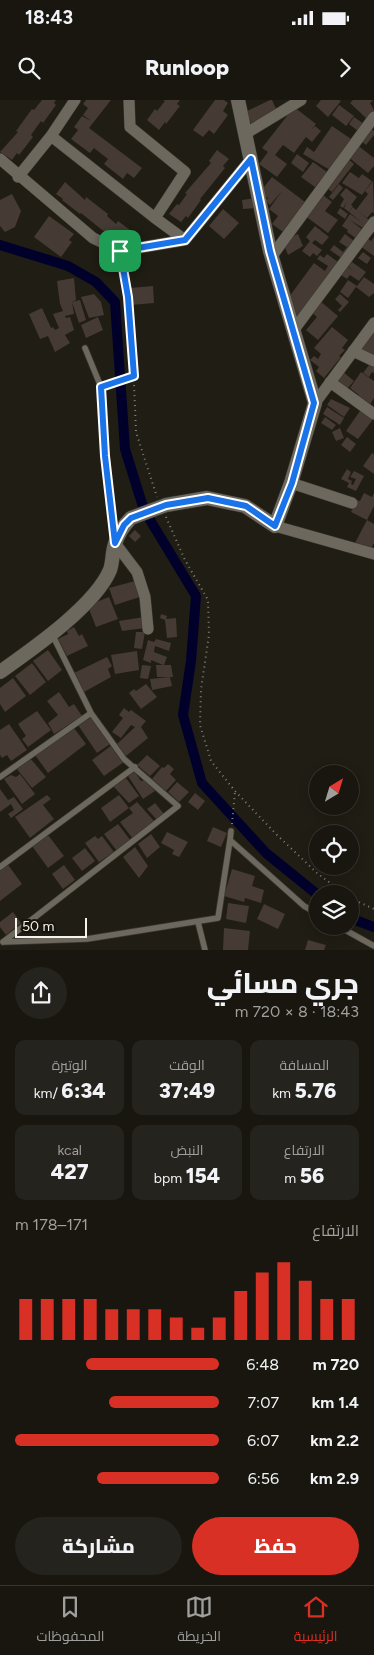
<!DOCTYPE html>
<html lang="ar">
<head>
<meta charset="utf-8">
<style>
  body { margin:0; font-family:Figtree,Cairo,sans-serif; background:#25231d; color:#f1f3f6; direction:rtl; height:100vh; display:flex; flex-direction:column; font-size:19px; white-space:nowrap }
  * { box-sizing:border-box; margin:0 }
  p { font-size:16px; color:#9f9f9e }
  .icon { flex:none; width:28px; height:28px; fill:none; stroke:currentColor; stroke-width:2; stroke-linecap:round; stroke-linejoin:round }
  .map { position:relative; height:850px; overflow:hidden; direction:ltr }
  .panel { display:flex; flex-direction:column; background:#18160f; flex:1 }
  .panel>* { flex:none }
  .needle { width:32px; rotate:38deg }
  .tools { position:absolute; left:309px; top:665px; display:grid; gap:10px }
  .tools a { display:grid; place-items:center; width:50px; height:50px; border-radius:50%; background:#18160f; box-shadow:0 2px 12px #0003,0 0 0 1px #36352f; font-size:25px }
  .scale { position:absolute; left:15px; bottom:12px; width:72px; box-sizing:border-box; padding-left:5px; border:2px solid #f5f3ed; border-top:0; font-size:14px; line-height:18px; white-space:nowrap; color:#f5f3ed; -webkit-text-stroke:4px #17140b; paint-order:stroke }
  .pin { position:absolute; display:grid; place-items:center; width:42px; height:42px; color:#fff; margin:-21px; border-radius:10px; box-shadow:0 2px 8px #0006 }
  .round { display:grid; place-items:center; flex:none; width:52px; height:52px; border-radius:26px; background:#25231d }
  .head { display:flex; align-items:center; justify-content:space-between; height:85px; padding:0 15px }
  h1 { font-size:28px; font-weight:800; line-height:38px }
  .metrics { display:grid; grid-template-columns:repeat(3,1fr); gap:8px; height:85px; padding:5px 15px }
  .metrics div { display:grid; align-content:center; border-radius:10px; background:#25231d; text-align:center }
  .metrics b { font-size:21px; font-weight:800 }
  .metrics small { font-size:14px; font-weight:400 }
  .metrics p { font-size:14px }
  .chart { height:140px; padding:10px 15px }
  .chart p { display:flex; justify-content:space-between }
  .chart svg { width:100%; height:90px; margin-top:5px; stroke:#d93025; stroke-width:6 }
  .primary-button { display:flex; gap:10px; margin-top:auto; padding:10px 15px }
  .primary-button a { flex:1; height:58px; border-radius:30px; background:#d93025; color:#fff; font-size:20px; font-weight:800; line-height:58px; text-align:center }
  .primary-button a+a { background:#25231d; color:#f1f3f6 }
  ul { padding:0 15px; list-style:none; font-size:16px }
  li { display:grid; grid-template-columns:80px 60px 1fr; align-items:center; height:38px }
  li i { height:12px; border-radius:6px; background:#d93025 }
  .status { display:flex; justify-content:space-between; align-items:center; height:35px; padding:0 25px; background:#18160f; direction:ltr }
  .status svg { height:14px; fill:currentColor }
  header { display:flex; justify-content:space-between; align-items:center; height:65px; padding:0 15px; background:#18160f; font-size:22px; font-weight:800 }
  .tab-bar { display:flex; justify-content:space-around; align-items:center; height:70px; border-top:1px solid #36352f; background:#18160f; font-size:14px; color:#9f9f9e }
  .tab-bar a { display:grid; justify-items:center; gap:2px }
  .tab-bar .current { color:#d93025 }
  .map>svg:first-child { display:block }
</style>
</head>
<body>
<div class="status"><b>18:43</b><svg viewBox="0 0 49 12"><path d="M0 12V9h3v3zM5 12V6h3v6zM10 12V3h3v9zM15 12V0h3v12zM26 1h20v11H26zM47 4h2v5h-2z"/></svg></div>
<header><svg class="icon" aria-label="forward" viewBox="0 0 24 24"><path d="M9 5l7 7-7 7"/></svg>Runloop<svg class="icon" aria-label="search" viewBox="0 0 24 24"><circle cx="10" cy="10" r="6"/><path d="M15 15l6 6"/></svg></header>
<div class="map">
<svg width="374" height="850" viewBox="0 0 374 850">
  <rect width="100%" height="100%" fill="#201d14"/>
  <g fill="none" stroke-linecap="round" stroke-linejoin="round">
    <path stroke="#00002b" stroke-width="10" d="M0 145 68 166 96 182 115 202 125 349 144 410 196 496 191 561 183 615 202 683 266 753 318 795
      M350 818 374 827"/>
  </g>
  <path fill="#453a34" d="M42 0H56L54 3 56 5 43 23 41 21 31 35 33 37 19 55 17 53 12 60 0 52 18 32 16 31 32 9 34 10Z
    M86 0H111L89 28 142 68 134 78 127 73 123 79 104 64 108 59 94 48 90 53 71 39 78 30 74 27 82 16 91 21 83 15 88 8 83 4Z
    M163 0H180L177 4 180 6 166 24 165 22 159 30 147 20 155 9 157 11 165 1Z
    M215 0H224L228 3 223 11 228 15 214 34 209 30 203 37 193 30Z
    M270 0H272L278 13 252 25 245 12Z
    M321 0H339L341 1 328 17 316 6Z
    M353 0H373L370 3 374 10 366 18 350 3Z
    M339 5 354 16 346 26 332 15Z
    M294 7 316 24 311 30 315 26 321 31 312 42 306 37 294 53 283 45 275 55 287 64 277 77 259 64 268 52 262 48Z
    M354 17 364 24 358 31 349 24Z
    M332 26 351 39 330 70 303 54 307 47 314 52Z
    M370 28 374 31V35L366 45 360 40Z
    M356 44 374 58V66L368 73 347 56Z
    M217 50 229 59 223 66 225 68 200 99 201 100 188 118 186 116 181 122 169 114 177 104 179 105 187 94 185 93 211 63 209 61Z
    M297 54 309 63 303 72 291 63Z
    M346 57 354 64 332 92 323 85Z
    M313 62 327 72 315 87 301 77Z
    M350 72 359 78 362 74 372 81 362 95 342 83Z
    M272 77 305 102 283 132 272 124 278 116 269 109 282 91 270 105 266 101 268 98 260 92Z
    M373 81 374 113 372 112 367 118 358 111 369 120 363 128 350 120 363 130 357 139 347 132 348 130 342 126 350 114 361 122 349 112 353 107 356 110 368 94 365 91Z
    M65 82 85 100 86 97 108 114 107 116 116 124 118 121 130 130 121 142 113 136 112 138 81 113 80 114 62 100 63 99 56 94Z
    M339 84 343 88 333 100 329 97Z
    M346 88 357 97 351 105 353 106 349 112 344 108 347 102 343 108 340 106 344 99 340 95Z
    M320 93 332 102 325 111 338 120 328 133 304 115Z
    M12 94 21 111 15 127 5 132 0 126V100Z
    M256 98 257 108 243 109 242 100Z
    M340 108 348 114 345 119 337 113Z
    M223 109 239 123 224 139 209 126Z
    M49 116 74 134 69 140 72 142 61 157 34 137Z
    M315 126 329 137 322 145 315 140 312 143 322 150 317 156 313 153 310 157 302 151 310 141 306 137Z
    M298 134 303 146 288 155 282 140Z
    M345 134 357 143 344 160 330 150 334 145 343 152 347 147 339 142Z
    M374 137V156L360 146 367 138 371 141Z
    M363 152 371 158 367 164 358 158Z
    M327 154 341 164 301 218 289 210 286 201 314 163 325 171 328 166 317 159 320 155 324 158Z
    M352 162 366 172 359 181 350 175 347 179 341 175 347 166 353 171 348 166Z
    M364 177 374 184V193L369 197 356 187 348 198 340 192 348 180 357 186Z
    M74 178 76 200 72 202 80 200 86 220 79 223 72 202 74 214 65 216 66 218 70 217 74 230 65 235 70 243 55 252 48 236 40 239 29 214 42 208 51 228 53 227 55 230 59 228 53 214 63 211 60 204 57 181Z
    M153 186 154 203 131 205 130 188Z
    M94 194 101 202 104 215 89 218 81 197Z
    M340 194 349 202 340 212 338 210 342 206 335 199Z
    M320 201 338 216 318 240 306 230 317 217 311 212Z
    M98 217 103 230 86 238 81 225Z
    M332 227 348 240 342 248 345 250 339 256 341 257 324 278 316 271 319 267 310 260 314 256 318 259 321 254 314 248Z
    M374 229V259L360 250Z
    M372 261 374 263V273L372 272 369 277 363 273Z
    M342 271 354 281 347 289 335 280Z
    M361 272 374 281V298L369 306 355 299 359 295 350 288Z
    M331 299 350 308 344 317 327 305Z
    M327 307 344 318 340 325 323 314Z
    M360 311 367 313 374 318 358 339 346 331Z
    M325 317 336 325 332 330 321 323Z
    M340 328 344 338 336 341 332 332Z
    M347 337 356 344 350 352 341 345Z
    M372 353 374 354V374L363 366Z
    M347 369 351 372 348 379 352 381 351 384 353 385 356 379 350 377 354 371 364 376 356 391 347 387 349 383 341 379Z
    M364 393 372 397 374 393V406L367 420 351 412 357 400 360 401Z
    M367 420 374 424V443L370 450 355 443Z
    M135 430 141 436 135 442 129 436Z
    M135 481 140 497 115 505 109 488Z
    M109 497 118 519 96 527 89 509 94 506V503Z
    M161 514 167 516 166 519 176 518 177 537 167 538 165 520 160 518Z
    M144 517 145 528 122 531 119 521Z
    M74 527 79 536 82 534 88 546 67 556 58 539 68 534 67 531Z
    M136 532H145L142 549 134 548Z
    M156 539 171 543 169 551 155 546 154 552 167 557 164 565H171L173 577H170L172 586 152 590 150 579 170 577H157L156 565H163L151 560V563L143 560 148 540 154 542Z
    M48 550 62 570 48 581 33 561Z
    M137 551 139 570 115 574 111 555Z
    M107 557 112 566 108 569 111 577 84 592 74 573Z
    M32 563 46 582 30 595 15 576Z
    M142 565 151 566 148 579 140 578Z
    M13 578 26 596 5 612 0 604V588Z
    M146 584 157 597 141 609 129 593 134 589 136 591Z
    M59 592 69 607 74 604 82 616 54 634 48 623 58 615 47 601Z
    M124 608 129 612 131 610 146 621 141 627 148 638 126 656 117 644 135 627 131 625 121 638 112 632 123 618 119 615Z
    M37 611 51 630 28 647 22 639 26 636 18 624Z
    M91 616 110 644 97 653 78 625Z
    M9 624 27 650 11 661 7 655 2 658 0 655V630Z
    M74 628 86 644 48 673 35 655Z
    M112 645 124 662 104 676 92 660Z
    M147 655 160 666 150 676 137 665Z
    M30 658 46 677 32 688 17 669Z
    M168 664 174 669 170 674 176 680 166 691 152 679 162 667 164 668Z
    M134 671 141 681 145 680 155 691 143 699 128 676Z
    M20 674 35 694 22 704 4 679 11 675 16 677Z
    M126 678 139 696 129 703 113 686Z
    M177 682 189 692 179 702 168 692Z
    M0 689 8 700 14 697 23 709 11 718 8 714 14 710 11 704 0 712Z
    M195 693 205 701 198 710 188 702Z
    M47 695 51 699 43 705 54 719 30 738 15 717Z
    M119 695 129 708 110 722 101 708Z
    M137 702 154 721 133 739 120 722 133 713 129 708Z
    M155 703 164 714 157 720 147 709Z
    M118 724 131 741 117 751 104 734Z
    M213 727 227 733 221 747 207 741Z
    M167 732 188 742 179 757 172 754 174 750 161 743Z
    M151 734 160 747 147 758 138 744Z
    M48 735 64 756 48 768 32 746Z
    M95 736 98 739 102 736 114 752 99 762 85 743Z
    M135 747 148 766 139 778 123 757Z
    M85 748 95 761 82 771 72 758Z
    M6 762 22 784 0 801V767Z
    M64 765 75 780 63 789 52 774Z
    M232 769 255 776 252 786 264 790 261 803 245 798 244 802 224 796Z
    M228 803 249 806 246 823 226 819Z
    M264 804 285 814 278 829 257 819Z
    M13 812 21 823 6 835 0 827V822Z
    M224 828 250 831 248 850H223Z
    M308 840 326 845 324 850H305Z"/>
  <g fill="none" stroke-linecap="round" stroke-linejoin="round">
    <defs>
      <path id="service" d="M85 248 101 287 105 356 114 436
        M0 677 91 613
        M231 731 230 740 304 806 318 814
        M0 767 135 667
        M198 822 205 850
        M338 826 374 846
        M3 842 178 706 124 659 91 613 52 534
        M3 842 87 839 218 818 230 740"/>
      <path id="minor" d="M75 0 51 36 155 118
        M129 0 130 27 185 72 155 118 185 140
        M245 34 301 0
        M0 59 93 138 120 151 185 140 251 59
        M18 77 51 36
        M272 156 374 17
        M293 231 374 122
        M353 251 374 261
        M330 282 374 314
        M315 303 374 223
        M291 383 352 403
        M275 426 374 454
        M115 443 137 472 145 497 148 529"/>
      <path id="tertiary" d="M166 405 207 398 245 406 275 426 291 383 315 303 270 151 238 0
        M0 572C31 550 95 506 110 470 113 462 112 452 115 444 118 434 124 425 131 418"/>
    </defs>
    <use href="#service" stroke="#393631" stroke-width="7"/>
    <use href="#minor" stroke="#393631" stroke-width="12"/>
    <use href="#tertiary" stroke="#393631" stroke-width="15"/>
    <path stroke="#828078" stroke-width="2" stroke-dasharray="1 4" stroke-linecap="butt" d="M121 161 128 197 133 260 136 332 157 397
      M108 285 134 276
      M166 417 185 460 208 500 209 535 201 589 200 625 211 661 235 691 276 734 317 773 345 794
      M232 724 235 691
      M350 798 374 809"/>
    <use href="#service" stroke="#6c685d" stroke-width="5.5"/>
    <use href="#minor" stroke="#6c685d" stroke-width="11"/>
    <use href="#tertiary" stroke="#6c685d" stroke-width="14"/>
    <defs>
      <path id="tertiary-bridge" d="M131 418 166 405"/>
    </defs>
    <use href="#tertiary-bridge" stroke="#393631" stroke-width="15" stroke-linecap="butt"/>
    <use href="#tertiary-bridge" stroke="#6c685d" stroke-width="14"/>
  </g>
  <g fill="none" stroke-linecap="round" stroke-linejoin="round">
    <defs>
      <path id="route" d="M251 59 270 151 314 303 292 383 275 426 246 406 208 398 166 405 131 418 124 425 115 443 105 356 101 287 134 276 128 197 120 151 185 140Z"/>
    </defs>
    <use href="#route" stroke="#fff" stroke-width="10"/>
    <use href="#route" stroke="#1a73e8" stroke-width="6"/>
  </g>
</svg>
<div class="tools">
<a><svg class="needle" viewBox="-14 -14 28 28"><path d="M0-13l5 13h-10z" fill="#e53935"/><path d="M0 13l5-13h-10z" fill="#9f9f9e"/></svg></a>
<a><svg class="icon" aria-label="locate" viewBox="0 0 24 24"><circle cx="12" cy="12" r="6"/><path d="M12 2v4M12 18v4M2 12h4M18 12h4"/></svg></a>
<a><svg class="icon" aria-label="layers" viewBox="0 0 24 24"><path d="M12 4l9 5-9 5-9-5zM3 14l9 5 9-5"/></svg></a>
</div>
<div class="scale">50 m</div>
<div class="pin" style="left:120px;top:151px;background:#1e9e55"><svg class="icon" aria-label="arrive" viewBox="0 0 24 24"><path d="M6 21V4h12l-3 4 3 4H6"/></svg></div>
</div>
<section class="panel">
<div class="head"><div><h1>جري مسائي</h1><p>18:43 · 8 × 720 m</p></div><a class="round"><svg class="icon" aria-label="share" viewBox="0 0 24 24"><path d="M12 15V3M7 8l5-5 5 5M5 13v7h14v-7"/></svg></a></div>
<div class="metrics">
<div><p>المسافة</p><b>5.76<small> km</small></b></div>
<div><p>الوقت</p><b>37:49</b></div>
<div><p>الوتيرة</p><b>6:34<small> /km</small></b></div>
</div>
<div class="metrics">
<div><p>الارتفاع</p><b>56<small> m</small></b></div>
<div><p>النبض</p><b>154<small> bpm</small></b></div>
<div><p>kcal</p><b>427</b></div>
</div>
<div class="chart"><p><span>الارتفاع</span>171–178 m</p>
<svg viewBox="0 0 160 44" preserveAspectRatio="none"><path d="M5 44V24M15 44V24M25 44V24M35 44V24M45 44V29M55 44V29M65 44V29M75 44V33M85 44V38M95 44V33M105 44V20M115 44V11M125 44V6M135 44V15M145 44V24M155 44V24"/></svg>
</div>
<ul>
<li><b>720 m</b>6:48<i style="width:65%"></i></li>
<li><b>1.4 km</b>7:07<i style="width:54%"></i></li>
<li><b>2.2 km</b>6:07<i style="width:100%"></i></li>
<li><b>2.9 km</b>6:56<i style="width:60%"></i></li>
</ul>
<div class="primary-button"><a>حفظ</a><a>مشاركة</a></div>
</section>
<nav class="tab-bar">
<a class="current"><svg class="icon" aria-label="home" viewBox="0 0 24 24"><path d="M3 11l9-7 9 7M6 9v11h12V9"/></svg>الرئيسية</a>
<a><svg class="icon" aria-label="map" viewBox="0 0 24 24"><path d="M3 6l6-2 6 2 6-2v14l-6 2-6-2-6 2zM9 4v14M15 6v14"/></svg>الخريطة</a>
<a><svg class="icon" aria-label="saved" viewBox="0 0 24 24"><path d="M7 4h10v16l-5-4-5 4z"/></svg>المحفوظات</a>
</nav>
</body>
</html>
